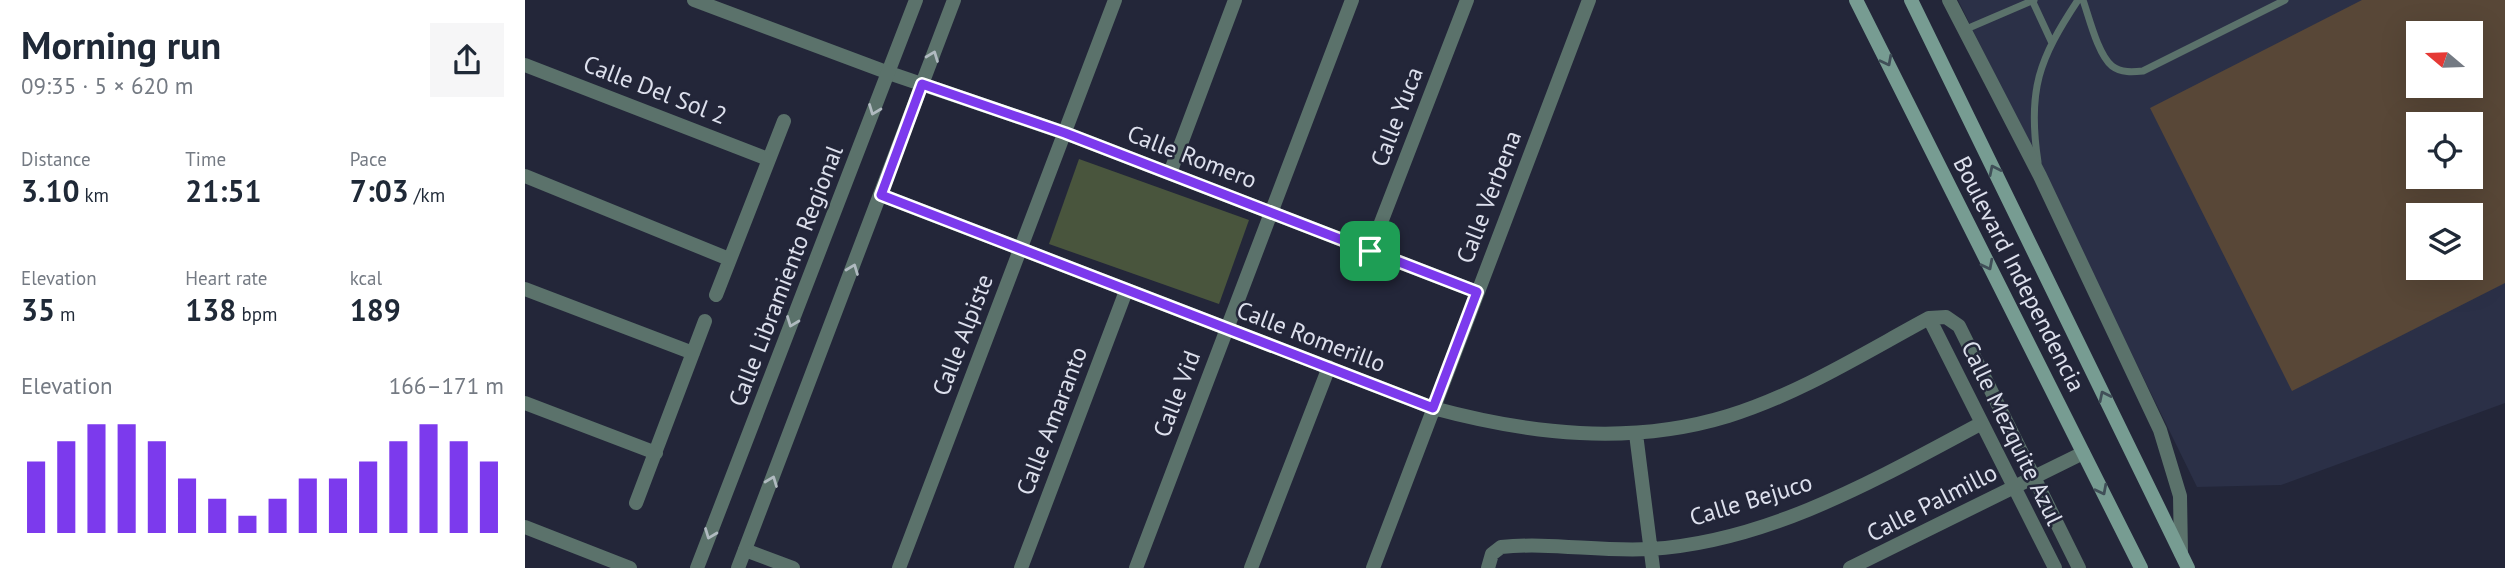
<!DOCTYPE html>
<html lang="en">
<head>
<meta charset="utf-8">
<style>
  body { margin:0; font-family:"PT Sans",sans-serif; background:#f6f6f7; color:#1f2937; height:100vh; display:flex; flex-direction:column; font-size:26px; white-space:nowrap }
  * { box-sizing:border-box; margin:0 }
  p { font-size:23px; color:#747a83 }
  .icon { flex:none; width:38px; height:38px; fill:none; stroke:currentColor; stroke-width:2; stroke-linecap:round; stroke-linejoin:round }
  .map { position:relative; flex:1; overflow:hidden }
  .side { display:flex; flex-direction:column; background:#fff; width:525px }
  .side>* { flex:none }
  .needle { width:46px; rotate:289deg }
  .tools { position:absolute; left:1881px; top:21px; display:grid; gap:14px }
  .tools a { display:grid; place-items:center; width:77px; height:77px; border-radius:0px; background:#fff; box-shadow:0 7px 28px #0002; font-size:35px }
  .pin { position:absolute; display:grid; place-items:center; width:60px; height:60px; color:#fff; margin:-30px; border-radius:14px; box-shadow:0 4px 10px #0006 }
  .round { display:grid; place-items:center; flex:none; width:74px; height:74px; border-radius:0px; background:#f6f6f7 }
  .summary { display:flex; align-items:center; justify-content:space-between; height:119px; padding:0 21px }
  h1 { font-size:38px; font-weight:800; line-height:52px }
  .stats { display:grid; grid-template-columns:repeat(3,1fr); gap:10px; height:119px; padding:7px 21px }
  .stats div { display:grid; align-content:center }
  .stats b { font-size:30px; font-weight:800 }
  .stats small { font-size:19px; font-weight:400 }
  .stats p { font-size:19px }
  .chart { height:196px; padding:14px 21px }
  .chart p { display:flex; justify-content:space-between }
  .chart svg { width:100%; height:126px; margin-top:7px; stroke:#7c3aed; stroke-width:6 }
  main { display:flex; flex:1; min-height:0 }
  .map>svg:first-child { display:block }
</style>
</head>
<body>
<main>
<section class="side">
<div class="summary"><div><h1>Morning run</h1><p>09:35 · 5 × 620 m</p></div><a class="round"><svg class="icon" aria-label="share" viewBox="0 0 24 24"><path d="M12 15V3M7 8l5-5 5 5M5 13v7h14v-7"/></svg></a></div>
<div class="stats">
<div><p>Distance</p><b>3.10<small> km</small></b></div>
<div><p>Time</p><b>21:51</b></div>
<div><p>Pace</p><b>7:03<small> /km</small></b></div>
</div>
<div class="stats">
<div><p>Elevation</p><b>35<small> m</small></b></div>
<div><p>Heart rate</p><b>138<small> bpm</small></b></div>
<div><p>kcal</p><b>189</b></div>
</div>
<div class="chart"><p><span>Elevation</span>166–171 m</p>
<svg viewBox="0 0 160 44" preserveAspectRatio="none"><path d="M5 44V19M15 44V12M25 44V6M35 44V6M45 44V12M55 44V25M65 44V32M75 44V38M85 44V32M95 44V25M105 44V25M115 44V19M125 44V12M135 44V6M145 44V12M155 44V19"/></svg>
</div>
</section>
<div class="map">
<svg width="1980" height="568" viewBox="0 0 1980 568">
  <rect width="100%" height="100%" fill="#232639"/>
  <path fill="#2b3047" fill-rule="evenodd" d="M1433 0H1980V403L1756 485 1672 487ZM1894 33H1946V86H1894ZM1894 124H1946V177H1894ZM1894 215H1946V268H1894Z"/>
  <path fill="#49553d" d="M554 159 724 220 694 304 524 244Z"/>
  <path fill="#584737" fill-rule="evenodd" d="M1837 0H1980V283L1767 391 1625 108ZM1894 33H1946V86H1894ZM1894 124H1946V177H1894ZM1894 215H1946V268H1894Z"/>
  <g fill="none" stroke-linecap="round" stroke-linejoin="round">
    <path stroke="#5b726b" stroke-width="7" d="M1507 0 1527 43
      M1558 0C1564 17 1573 55 1587 66 1596 73 1608 72 1618 71L1760 0
      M1439 30 1509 0
      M1513 162C1502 90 1514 59 1553 0"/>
    <path stroke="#5b726b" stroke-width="14" d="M169 0 364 73 540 133 952 292
      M1424 0 1515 176 1635 430 1655 496 1656 553
      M0 65 243 159
      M645 173 710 0
      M0 176 204 259
      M356 195 908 408C1004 434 1105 446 1203 416 1274 394 1339 353 1404 318L1421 317 1434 326 1554 568
      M845 251 942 0
      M0 289 168 353
      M191 295 259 121
      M1404 318 1530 568
      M0 403 131 453
      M1111 434 1128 568
      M111 503 180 321
      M0 527 105 568
      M220 550 268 568
      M374 568 590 0
      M496 568 601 291
      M611 568 827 0
      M726 568 804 367
      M848 568 1064 0
      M963 568 967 554 976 547C1025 542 1076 552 1125 549 1244 542 1354 478 1457 423
      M1325 568 1558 453"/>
    <path stroke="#5b726b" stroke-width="14" d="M172 568 391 0
      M213 568 429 0"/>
    <path stroke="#779c92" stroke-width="14" d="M1331 0 1616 568
      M1386 0 1663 568"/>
  </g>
  <defs><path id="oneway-chevron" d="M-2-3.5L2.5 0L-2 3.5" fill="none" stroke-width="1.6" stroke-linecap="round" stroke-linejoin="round" transform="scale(1.75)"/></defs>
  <g stroke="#b0bac0">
    <use href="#oneway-chevron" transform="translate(408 56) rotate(-69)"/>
    <use href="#oneway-chevron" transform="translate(349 110) rotate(111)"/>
    <use href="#oneway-chevron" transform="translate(328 269) rotate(-69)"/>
    <use href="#oneway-chevron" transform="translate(267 322) rotate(111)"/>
    <use href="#oneway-chevron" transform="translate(247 481) rotate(-69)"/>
    <use href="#oneway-chevron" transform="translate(185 534) rotate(111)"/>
  </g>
  <g stroke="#404f58">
    <use href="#oneway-chevron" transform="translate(1362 61) rotate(63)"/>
    <use href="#oneway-chevron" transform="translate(1469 170) rotate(-116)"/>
    <use href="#oneway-chevron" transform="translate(1463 265) rotate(63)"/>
    <use href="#oneway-chevron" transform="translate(1579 396) rotate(-116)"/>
    <use href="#oneway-chevron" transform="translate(1577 490) rotate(63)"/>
  </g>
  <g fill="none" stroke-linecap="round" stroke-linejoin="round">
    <defs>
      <path id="route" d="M397 84 540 133 952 292 908 408 356 195Z"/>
    </defs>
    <use href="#route" stroke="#fff" stroke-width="14"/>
    <use href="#route" stroke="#7c3aed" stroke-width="9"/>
  </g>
  <g text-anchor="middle" stroke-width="5" stroke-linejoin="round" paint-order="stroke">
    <g font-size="24" fill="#dde0ed" stroke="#232639">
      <text transform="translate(130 90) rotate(21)" y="8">Calle Del Sol 2</text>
      <text transform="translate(872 117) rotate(-69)" y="8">Calle Yuca</text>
      <text transform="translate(667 157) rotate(21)" y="8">Calle Romero</text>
      <text transform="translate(964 197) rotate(-69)" y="8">Calle Verbena</text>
      <text transform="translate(1494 274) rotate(63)" y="8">Boulevard Independencia</text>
      <text transform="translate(261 276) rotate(-69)" y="8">Calle Libramiento Regional</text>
      <text transform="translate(438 335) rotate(-69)" y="8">Calle Alpiste</text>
      <text transform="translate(786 337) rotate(21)" y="8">Calle Romerillo</text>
      <text transform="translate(652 394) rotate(-69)" y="8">Calle Vid</text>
      <text transform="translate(527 421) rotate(-69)" y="8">Calle Amaranto</text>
      <text transform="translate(1487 433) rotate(64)" y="8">Calle Mezquite Azul</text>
      <text transform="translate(1226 500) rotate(-17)" y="8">Calle Bejuco</text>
      <text transform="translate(1407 503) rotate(-27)" y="8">Calle Palmillo</text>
    </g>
  </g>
</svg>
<div class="tools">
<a><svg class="needle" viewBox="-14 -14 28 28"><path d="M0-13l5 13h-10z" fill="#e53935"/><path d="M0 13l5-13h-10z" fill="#747a83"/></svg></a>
<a><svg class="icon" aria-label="locate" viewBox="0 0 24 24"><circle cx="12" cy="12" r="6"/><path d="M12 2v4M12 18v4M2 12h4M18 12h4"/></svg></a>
<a><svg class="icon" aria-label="layers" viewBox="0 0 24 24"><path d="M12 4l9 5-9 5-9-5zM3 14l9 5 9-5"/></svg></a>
</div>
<div class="pin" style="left:845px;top:251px;background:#1e9e55"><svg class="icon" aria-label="arrive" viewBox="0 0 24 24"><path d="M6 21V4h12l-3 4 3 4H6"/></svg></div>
</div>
</main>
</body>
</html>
